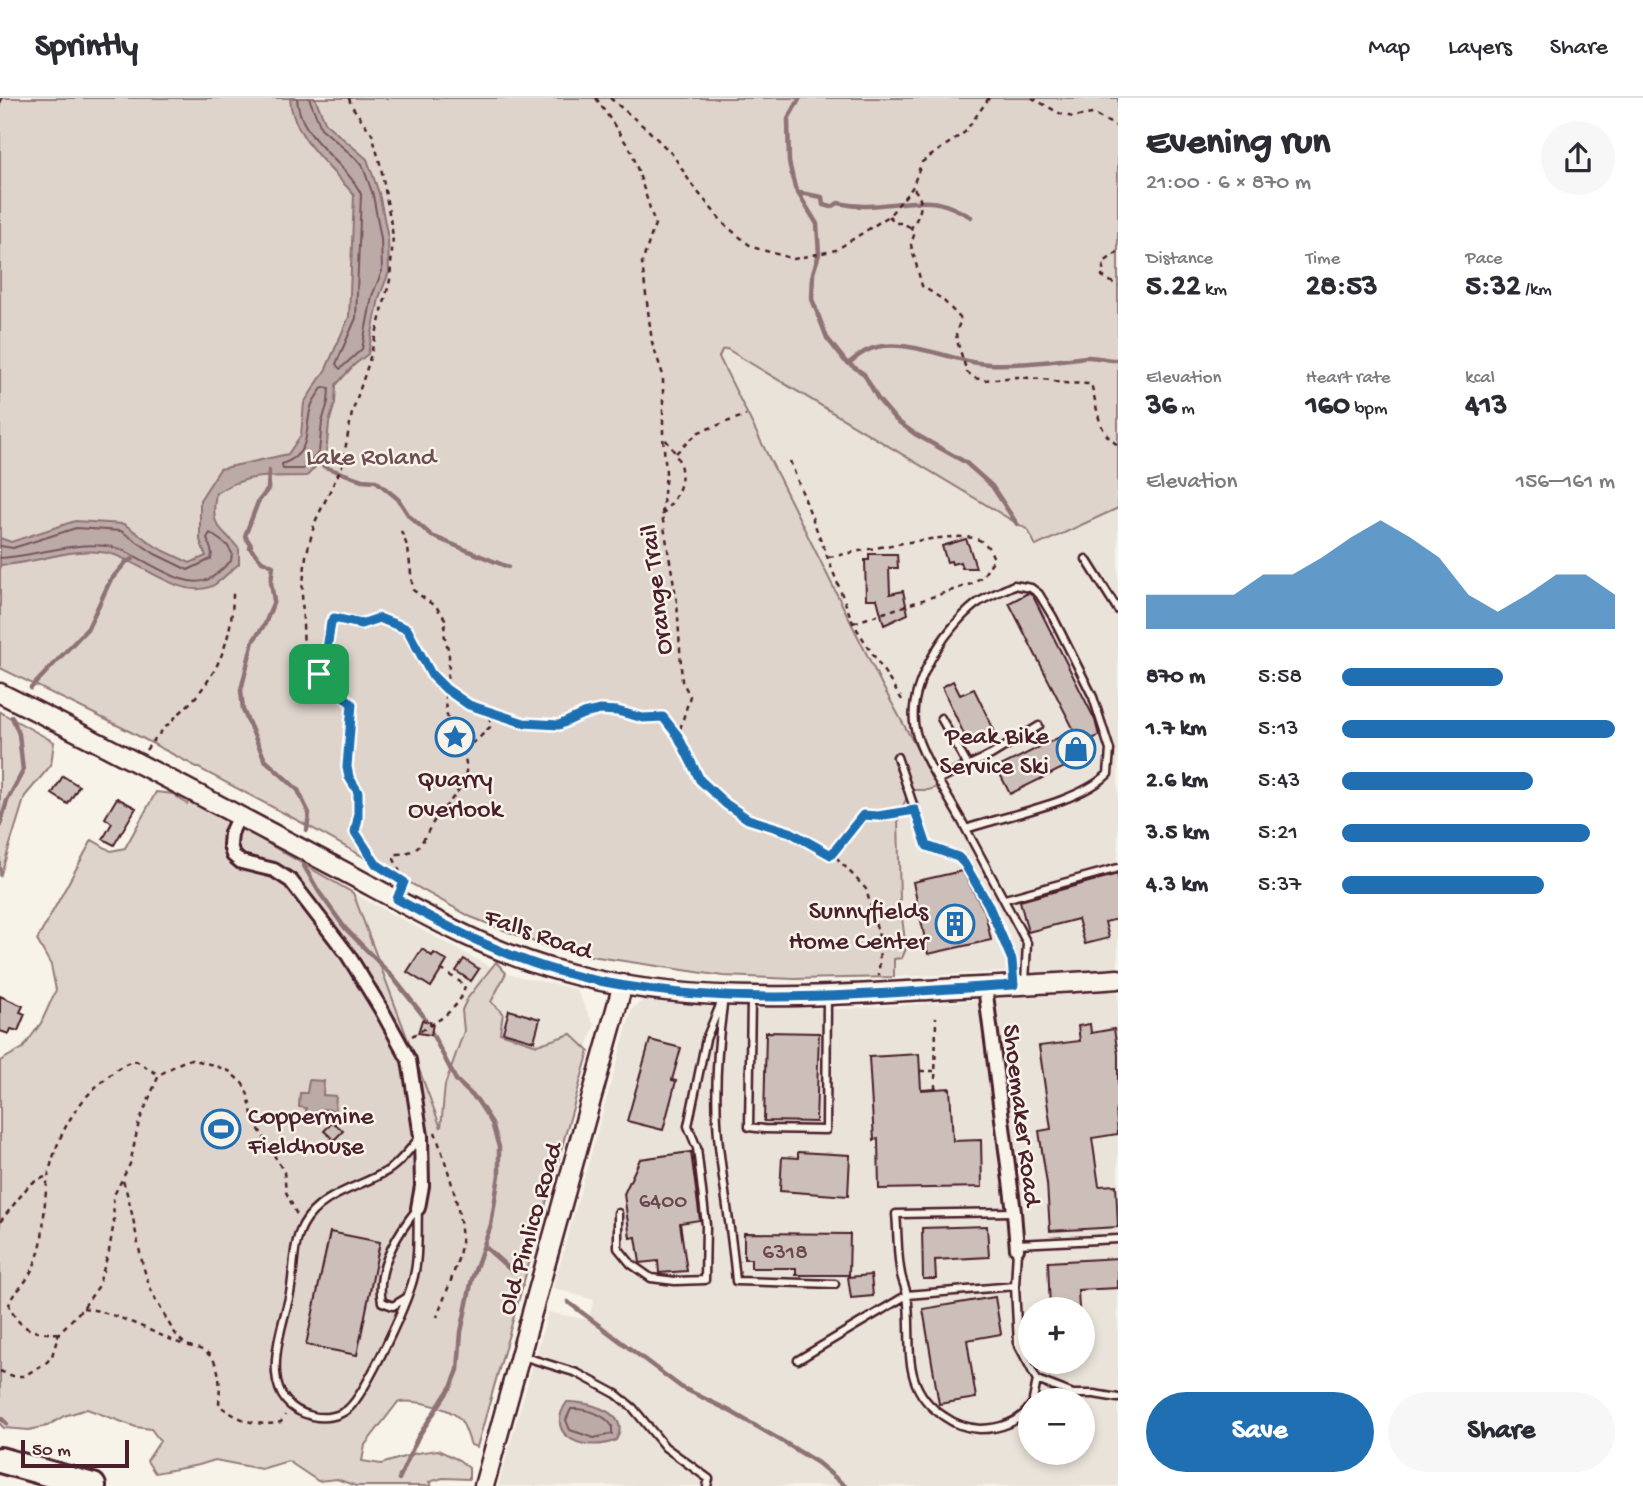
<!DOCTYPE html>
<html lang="en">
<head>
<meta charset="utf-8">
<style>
  body { margin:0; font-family:"Gochi Hand",sans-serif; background:#f7f7f7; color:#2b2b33; height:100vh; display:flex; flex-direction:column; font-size:26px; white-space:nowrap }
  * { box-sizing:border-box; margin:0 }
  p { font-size:23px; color:#7c7c81 }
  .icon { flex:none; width:38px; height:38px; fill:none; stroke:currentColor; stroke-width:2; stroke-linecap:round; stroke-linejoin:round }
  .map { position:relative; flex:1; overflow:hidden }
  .panel { display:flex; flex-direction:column; background:#fff; width:525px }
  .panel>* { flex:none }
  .controls { position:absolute; left:1018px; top:1199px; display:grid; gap:14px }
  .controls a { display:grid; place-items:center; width:77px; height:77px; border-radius:50%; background:#fff; box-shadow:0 4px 10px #0003; font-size:35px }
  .scale { position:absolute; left:21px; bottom:18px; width:108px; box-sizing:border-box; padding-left:7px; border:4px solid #4a1f2b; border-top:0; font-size:19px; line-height:24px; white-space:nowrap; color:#4a1f2b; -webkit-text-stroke:5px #f7f3e8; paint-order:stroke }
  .pin { position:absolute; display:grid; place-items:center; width:60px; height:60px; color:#fff; margin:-30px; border-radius:14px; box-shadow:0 4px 10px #0006 }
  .round { display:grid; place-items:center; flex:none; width:74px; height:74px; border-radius:37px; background:#f7f7f7 }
  .head { display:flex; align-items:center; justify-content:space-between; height:119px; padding:0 28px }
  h1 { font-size:38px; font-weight:700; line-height:52px }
  .metrics { display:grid; grid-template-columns:repeat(3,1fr); gap:10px; height:119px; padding:7px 28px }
  .metrics div { display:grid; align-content:center }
  .metrics b { font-size:30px; font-weight:700 }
  .metrics small { font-size:19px; font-weight:400 }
  .metrics p { font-size:19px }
  .chart { height:196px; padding:14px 28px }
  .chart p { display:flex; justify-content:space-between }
  .chart svg { width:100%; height:126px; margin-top:7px; fill:#1f6fb2; opacity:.7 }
  .button { display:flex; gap:14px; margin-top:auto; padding:14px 28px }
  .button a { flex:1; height:80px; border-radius:42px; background:#1f6fb2; color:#fff; font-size:28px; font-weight:700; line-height:80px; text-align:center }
  .button a+a { background:#f7f7f7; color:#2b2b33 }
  ul { padding:0 28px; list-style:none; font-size:23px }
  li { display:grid; grid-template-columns:112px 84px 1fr; align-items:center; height:52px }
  li i { height:18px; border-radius:9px; background:#1f6fb2 }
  header { display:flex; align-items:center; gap:42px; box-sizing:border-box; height:98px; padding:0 35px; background:#fff; border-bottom:2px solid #e1e1e2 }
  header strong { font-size:33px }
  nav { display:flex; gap:38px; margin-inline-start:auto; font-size:24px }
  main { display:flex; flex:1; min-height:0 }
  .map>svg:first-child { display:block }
</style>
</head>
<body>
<header>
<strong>Sprintly</strong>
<nav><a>Map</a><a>Layers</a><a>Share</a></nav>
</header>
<main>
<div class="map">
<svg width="1118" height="1388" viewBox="0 0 1118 1388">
  <rect width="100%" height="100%" fill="#f7f3e8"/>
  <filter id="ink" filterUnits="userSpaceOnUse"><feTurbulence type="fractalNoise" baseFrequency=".0143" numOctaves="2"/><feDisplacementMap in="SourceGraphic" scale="14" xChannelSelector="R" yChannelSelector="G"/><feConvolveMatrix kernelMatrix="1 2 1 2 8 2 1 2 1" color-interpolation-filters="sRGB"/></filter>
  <g filter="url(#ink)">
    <path fill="#eae3da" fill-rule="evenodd" d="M709 240 1028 432 1036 447 1118 410V881L1029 885 1025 873 894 879 882 586Z
      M353 795 502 875 576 891 594 927 552 1068 444 1039Z
      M1113 893 1118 894V1388H498L548 1214 588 1222 594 1202 553 1190 632 911 646 900 731 908 845 911ZM1031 1211H1083V1264H1031ZM1031 1302H1083V1354H1031Z"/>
    <path fill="#ded4cc" stroke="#947a7c" stroke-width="2" d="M0 0H1118V410L1036 448 1028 432 727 251 722 252 719 259 882 587 938 689 928 692H914L907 699 898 719 900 803 906 851 902 860 894 861V879L794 881 723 878 584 857 547 849 471 819 310 729 127 632 0 570Z
      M0 614 54 644 51 667 25 698 0 779Z
      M156 694 173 696 187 706 191 701 353 795 441 1030 445 987 464 933 462 912 467 901 496 864 506 875 491 904 503 915 500 935 537 947 571 936 589 953 477 1349 471 1347C468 1340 465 1326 459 1320 447 1308 414 1302 398 1304L365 1347 362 1363 381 1366 417 1355 438 1352 459 1362 469 1370V1381L443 1380 429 1384 431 1388H356L337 1381 318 1383 288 1363 261 1371 215 1362 199 1367 155 1375 147 1363 160 1343 151 1331 136 1329 87 1311 64 1318 47 1328 29 1332 4 1330 0 1326V963L23 950 41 925 56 892 51 867 37 842 92 742 111 753 125 750Z"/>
    <path fill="#bcaaa7" stroke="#8e7275" stroke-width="2" d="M290 0H315L326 26 367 61 379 95 388 140 389 174 379 200 368 256 354 267 336 287 335 305 329 325 326 357 307 378C269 379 249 374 216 395 210 431 219 426 239 451V466C231 472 223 481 214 487 183 505 138 461 108 455 72 448 36 466 0 467V440L11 444 75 423 124 426 158 450 190 465 206 458 200 442V402L220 371 288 356 301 337 304 305 326 271 349 219 354 97C331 69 291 38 290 0Z
      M309 982 324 983 323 997 336 998 335 1012 322 1011 321 1022 306 1021V1010L299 1009 300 995H307Z
      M567 1304C587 1303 633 1315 616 1342 588 1355 542 1340 567 1304Z"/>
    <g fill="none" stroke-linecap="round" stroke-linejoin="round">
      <path stroke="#78575d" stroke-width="2" d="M297 0C299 42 344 61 361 96L356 220 336 266 340 271 362 251 372 198 382 173 381 141 373 97 362 66 321 30 309 0
        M323 289 329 290 328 304 322 324 319 354 303 371H283L282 366C313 355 304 332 311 309 313 302 319 295 323 289Z
        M0 448 13 450 76 430 121 433 155 456 188 472 211 461 212 455 207 440 210 435 227 447 232 455 231 463C225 468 218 476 211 480 182 497 136 450 106 448 69 444 36 458 0 460
        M571 1311C586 1310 604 1316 612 1328V1336L594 1340 570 1332 566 1322Z"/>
      <path stroke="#8e7275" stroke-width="4.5" d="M800 0 788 21 789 64 795 90 817 126 819 156 813 175 812 201 827 240 845 263 864 276 878 301 896 322 915 336 965 364 992 388 1017 426
        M800 95 822 99 823 107 832 109 838 105C873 113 897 102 930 104 945 105 958 112 971 119
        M849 265C854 261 860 256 866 253 897 237 945 260 978 265 1008 269 1056 263 1086 259 1097 258 1107 263 1118 262
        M315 361 325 369 339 374 362 382 376 383 398 401 409 418 432 438 508 469
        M269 373 268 391 258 404 245 438 251 447 250 450 262 463 273 468 271 484 274 503 265 526 253 543 241 592 243 612 265 662 298 692 304 705 309 715 307 732
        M31 590 88 530 110 483 126 464 133 461
        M0 727 7 703 23 673 19 636 12 619
        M304 768 319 794 345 830 391 877 422 916 456 982 477 1002 492 1025 499 1049V1077L491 1127 472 1181 461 1234 458 1272 452 1287 418 1339 399 1381
        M484 1148 512 1173
        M568 1204 681 1289 728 1312 782 1343 818 1365 845 1388
        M0 1319 7 1326"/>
    </g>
    <path fill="#ccbfb9" stroke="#4a1f2b" stroke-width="2" d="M966 441 970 451 976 470H962L960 464 952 466 951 463 947 464 942 448Z
      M869 456H897L898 470H889L890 496 903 493 908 516 884 527 877 501H866L865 462H869Z
      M1028 495 1033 498 1095 622 1099 638 1085 644 1091 656 1010 696 997 670 1074 632 1009 505Z
      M953 583 960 597 974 591 995 634 969 647 942 589Z
      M63 678 79 688 68 706 52 696Z
      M117 700 136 710 114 747 103 741 112 725 105 720Z
      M962 773 985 814 991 842 928 856 913 784Z
      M1118 776V821L1105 824 1109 840 1085 846 1078 821 1028 834 1020 803Z
      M422 851 432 858 434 855 447 863 431 889 407 874Z
      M464 861 479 871 471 883 456 873Z
      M0 898 23 908 20 914 25 916 18 933 11 931 9 936 0 933Z
      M509 912 540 921 534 943 503 934Z
      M422 922 433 925 431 937 418 935Z
      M1090 926 1091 935 1114 931 1118 956V1011H1116L1118 1036 1092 1040 1099 1088 1116 1087 1118 1129 1050 1133 1047 1086 1039 1033 1051 1031 1039 948 1080 943 1078 928Z
      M766 934 819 935 816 1024 764 1023Z
      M650 942 681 950 672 982 676 983 663 1032 627 1023Z
      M919 956 921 992 950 990 953 1043 981 1042 982 1089 879 1091 878 1041 874 1042 869 959Z
      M333 1024 343 1033 334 1042 324 1033Z
      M691 1054 700 1122 680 1125 687 1173 659 1175 658 1163 640 1165 636 1139 630 1140 624 1096 640 1061Z
      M798 1054 850 1057 848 1098 780 1093 782 1059 798 1060Z
      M987 1128 989 1159 935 1162 936 1181H923L922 1130Z
      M330 1134 380 1144 357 1257 306 1247Z
      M744 1135 850 1136 849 1177H796V1170H751V1161H744Z
      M1118 1160V1190L1078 1192 1079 1211H1050L1048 1164Z
      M871 1177 873 1198 851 1200 848 1179Z
      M995 1199 1001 1236 967 1242 976 1300 939 1306 923 1211Z"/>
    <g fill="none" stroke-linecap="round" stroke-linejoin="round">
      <defs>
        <path id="lane" d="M1086 461 1118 512
          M1014 487 1031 490 1039 496 1053 519 1093 599 1110 652 1108 676C1078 705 1007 717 966 731 952 704 921 659 915 631 906 590 944 531 976 506 987 498 1002 493 1014 487Z
          M941 620 968 668
          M897 659 927 748 958 759 964 765 988 806 1012 861 1014 885
          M939 681 991 657 1039 628
          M966 731 1027 845 1025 885
          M1005 801 1118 770
          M751 901 749 1029 764 1031 826 1032 827 899
          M723 907C717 951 714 1004 719 1048 724 1093 732 1137 736 1183L835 1186
          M418 1110C417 1130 419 1153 415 1173 411 1199 366 1295 348 1311 338 1319 324 1321 312 1318 256 1304 279 1240 289 1200 295 1176 291 1149 303 1127 320 1096 358 1090 387 1073 400 1065 410 1051 420 1039
          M1014 1114 896 1116C898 1136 897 1157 901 1176 902 1183 906 1190 907 1197 914 1243 897 1289 945 1319 956 1327 966 1330 980 1331 999 1331 1021 1324 1031 1307
          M618 1115V1150L631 1166 651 1180 675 1183 705 1182 706 1127 697 1050 688 1028 706 941 723 900
          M1017 1146 1118 1141
          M1017 1152 1015 1188 1018 1246 1037 1282 1033 1302
          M406 1200 393 1208 382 1204C375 1171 398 1135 417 1111
          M522 1258 577 1275 616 1296 633 1310 665 1349 709 1381 707 1388
          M798 1262 907 1197 1015 1188
          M1037 1282 1073 1296H1094L1118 1300"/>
        <path id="street" d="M239 717 231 735 230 747 233 757 241 764 274 772 291 783 348 857 381 911 409 962 421 1038 422 1088 418 1110
          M985 889 1014 1114 1017 1151"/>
        <path id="secondary" d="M0 595C110 650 219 707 328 765 403 804 478 851 560 873 679 907 806 899 928 892 991 888 1055 886 1118 881
          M484 1388 623 886"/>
        <path id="highway" d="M0 1362 93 1388"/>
      </defs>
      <use href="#lane" stroke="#4a1f2b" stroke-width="11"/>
      <use href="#street" stroke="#4a1f2b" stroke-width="18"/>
      <use href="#secondary" stroke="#4a1f2b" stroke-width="23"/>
      <use href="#highway" stroke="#4a1f2b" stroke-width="30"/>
      <path stroke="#4a1f2b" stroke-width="2.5" stroke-dasharray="5 5" stroke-linecap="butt" d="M349 0 351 7 372 36 381 69 393 138 390 182 368 267 352 315 342 368 315 424 306 458 302 494 304 557 319 576 352 606 347 669 349 679 358 694V720L355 734 376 766 404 784V788
        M596 0 632 54 655 126 642 165 652 244 663 277V339L666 374 662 417 677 504 682 583 690 598 678 638 700 682 726 706 748 721 790 734 836 759 866 791 880 842 879 878
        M610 0 649 33 673 57 692 87 725 127 752 149 794 161 836 152 889 118 912 90 922 64 965 34 989 0
        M1032 0 1061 16 1073 19 1093 16 1118 29
        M0 5 2 0
        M914 91C926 104 920 117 911 130L914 137 911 147 922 188 942 201 961 221 956 235 957 243 967 274 975 280 984 282 1018 279 1052 282 1060 285 1091 286C1098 308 1096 334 1118 347
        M889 118 896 125H902L910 129
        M1118 154 1104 164 1102 178 1118 188
        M676 355 699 334 746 317
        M790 363 853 525 904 605
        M662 417C686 389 689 370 665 341
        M401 433 408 450 413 492 437 510 446 522C441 539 448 543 449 558 450 576 443 595 446 612 448 629 469 656 466 673 464 692 444 708 434 723 423 740 421 756 396 756L394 761 403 781
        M829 459C857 454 954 432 977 441 987 445 990 451 994 461L983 478 971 486 853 525
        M319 576 325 572 323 564 326 558 331 524 334 520 361 526 379 520 407 531C416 545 422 564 433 578 454 604 525 634 559 627 573 624 584 614 599 612 614 611 627 617 641 619 648 620 656 619 663 619L678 638
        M463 650 477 642 490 629V614
        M146 652C159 634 175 620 191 604 221 572 233 536 233 493
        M831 757 863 717 878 718 906 714
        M412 938C432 926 462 912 465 887L442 872
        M920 973H934
        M935 991 936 919
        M435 1034C445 1063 464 1116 461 1146 459 1166 444 1199 437 1219
        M123 1083C137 1122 137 1167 157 1204 165 1217 172 1235 184 1245 190 1250 197 1249 204 1253 222 1263 220 1289 219 1307 236 1321 258 1330 281 1324L285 1317
        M0 1124 30 1086 49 1077
        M83 1210C118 1215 151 1234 184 1247
        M59 1235C34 1236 19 1232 9 1207 12 1198 14 1196 20 1190 30 1179 38 1161 41 1146 44 1129 44 1110 46 1093 51 1050 71 1008 104 982 115 973 122 965 136 963L159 977
        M0 1273 13 1278H24L47 1264 52 1258 59 1235 83 1210 98 1189 109 1153 114 1124 113 1099 130 1066 139 1024 159 977 180 965 191 961 213 967 229 973 243 986 248 997 253 1021 284 1074 286 1094 298 1119"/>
      <use href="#lane" stroke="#f7f3e8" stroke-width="6"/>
      <use href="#street" stroke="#f7f3e8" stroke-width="12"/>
      <use href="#secondary" stroke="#f7f3e8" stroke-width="18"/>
      <use href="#highway" stroke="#f7f3e8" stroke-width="24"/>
    </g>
  </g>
  <g fill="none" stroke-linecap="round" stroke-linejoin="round" filter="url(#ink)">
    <defs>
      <path id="route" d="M334 520 361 526 379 520 407 531 431 576 446 591 469 607 524 625 559 627 583 616 600 612 617 613 643 620 663 619 678 638 700 682 726 706 748 721 790 734 831 757 863 717 878 718 915 712 927 748 958 759 964 765 988 806 1012 862 1014 887C864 896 708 914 561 874 503 858 449 830 397 801L404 784 376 766 355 734 358 720V694L349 679 347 669 352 606 319 576 325 572 323 564 326 558 331 524Z"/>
    </defs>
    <use href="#route" stroke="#fff" stroke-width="14"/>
    <use href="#route" stroke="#1f6fb2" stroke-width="9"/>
  </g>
  <defs>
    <symbol id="sight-ring" viewBox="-11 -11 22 22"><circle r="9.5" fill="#f7f3e8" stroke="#1f6fb2" stroke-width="1.5"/><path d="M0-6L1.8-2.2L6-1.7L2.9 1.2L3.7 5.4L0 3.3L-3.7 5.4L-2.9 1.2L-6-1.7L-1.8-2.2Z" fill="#1f6fb2"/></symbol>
    <symbol id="shop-ring" viewBox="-11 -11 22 22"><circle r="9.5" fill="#f7f3e8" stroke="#1f6fb2" stroke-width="1.5"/><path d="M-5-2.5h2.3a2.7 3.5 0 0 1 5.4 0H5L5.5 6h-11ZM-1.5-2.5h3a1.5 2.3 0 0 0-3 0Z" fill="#1f6fb2"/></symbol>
    <symbol id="building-ring" viewBox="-11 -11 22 22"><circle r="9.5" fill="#f7f3e8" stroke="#1f6fb2" stroke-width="1.5"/><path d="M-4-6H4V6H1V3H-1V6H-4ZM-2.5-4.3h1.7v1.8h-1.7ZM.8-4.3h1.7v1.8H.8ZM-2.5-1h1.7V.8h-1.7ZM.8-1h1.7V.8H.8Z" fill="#1f6fb2"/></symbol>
    <symbol id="stadium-ring" viewBox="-11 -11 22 22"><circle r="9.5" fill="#f7f3e8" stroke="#1f6fb2" stroke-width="1.5"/><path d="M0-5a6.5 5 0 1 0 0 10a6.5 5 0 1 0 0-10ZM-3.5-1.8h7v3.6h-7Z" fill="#1f6fb2"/></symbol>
  </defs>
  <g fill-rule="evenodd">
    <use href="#sight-ring" x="433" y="617" width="44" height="44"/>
    <use href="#shop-ring" x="1054" y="629" width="44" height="44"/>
    <use href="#building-ring" x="933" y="804" width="44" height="44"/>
    <use href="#stadium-ring" x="199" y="1009" width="44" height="44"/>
  </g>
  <g text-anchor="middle" stroke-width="5" stroke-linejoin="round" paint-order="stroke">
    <g font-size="23" fill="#6a474e">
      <text x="663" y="1109">6400</text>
      <text x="785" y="1160">6318</text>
    </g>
    <g font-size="26" fill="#6f4c53" stroke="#f7f3e8">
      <text x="371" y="366">Lake Roland</text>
    </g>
    <g font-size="26" fill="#4a1f2b" stroke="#f7f3e8">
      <text transform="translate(654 492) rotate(-97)" y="9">Orange Trail</text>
      <text transform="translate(539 834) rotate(19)" y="9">Falls Road</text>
      <text transform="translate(1024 1017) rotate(83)" y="9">Shoemaker Road</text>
      <text transform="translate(528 1130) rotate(-74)" y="9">Old Pimlico Road</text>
    </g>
    <g font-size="26" fill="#4a1f2b" stroke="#f7f3e8" text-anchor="end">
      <text x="1049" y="645">Peak Bike<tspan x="1049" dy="30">Service Ski</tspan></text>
      <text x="455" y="688" text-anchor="middle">Quarry<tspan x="455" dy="30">Overlook</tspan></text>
      <text x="928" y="820">Sunnyfields<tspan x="928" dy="30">Home Center</tspan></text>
      <text x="248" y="1025" text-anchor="start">Coppermine<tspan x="248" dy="30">Fieldhouse</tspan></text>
    </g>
  </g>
</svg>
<div class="controls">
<a>+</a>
<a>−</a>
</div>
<div class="scale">50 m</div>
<div class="pin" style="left:319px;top:576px;background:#1e9e55"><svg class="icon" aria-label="arrive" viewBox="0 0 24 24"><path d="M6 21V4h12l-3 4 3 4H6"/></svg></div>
</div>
<section class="panel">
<div class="head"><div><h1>Evening run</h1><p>21:00 · 6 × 870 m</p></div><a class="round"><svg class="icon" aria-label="share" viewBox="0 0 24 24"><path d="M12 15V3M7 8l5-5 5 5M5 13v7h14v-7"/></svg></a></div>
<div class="metrics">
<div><p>Distance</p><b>5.22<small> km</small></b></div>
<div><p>Time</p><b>28:53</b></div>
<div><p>Pace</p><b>5:32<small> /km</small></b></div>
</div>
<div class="metrics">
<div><p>Elevation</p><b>36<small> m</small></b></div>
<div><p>Heart rate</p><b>160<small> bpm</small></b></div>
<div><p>kcal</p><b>413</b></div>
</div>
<div class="chart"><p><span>Elevation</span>156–161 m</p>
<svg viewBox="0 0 160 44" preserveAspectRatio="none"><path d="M0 44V32L10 32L20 32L30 32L40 25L50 25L60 19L70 12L80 6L90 12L100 19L110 32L120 38L130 32L140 25L150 25L160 32V44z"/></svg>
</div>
<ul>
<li><b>870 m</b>5:58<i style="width:59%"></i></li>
<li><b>1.7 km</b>5:13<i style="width:100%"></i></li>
<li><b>2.6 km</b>5:43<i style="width:70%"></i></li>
<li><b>3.5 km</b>5:21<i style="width:91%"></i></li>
<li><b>4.3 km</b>5:37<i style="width:74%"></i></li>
</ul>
<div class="button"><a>Save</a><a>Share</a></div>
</section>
</main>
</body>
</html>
